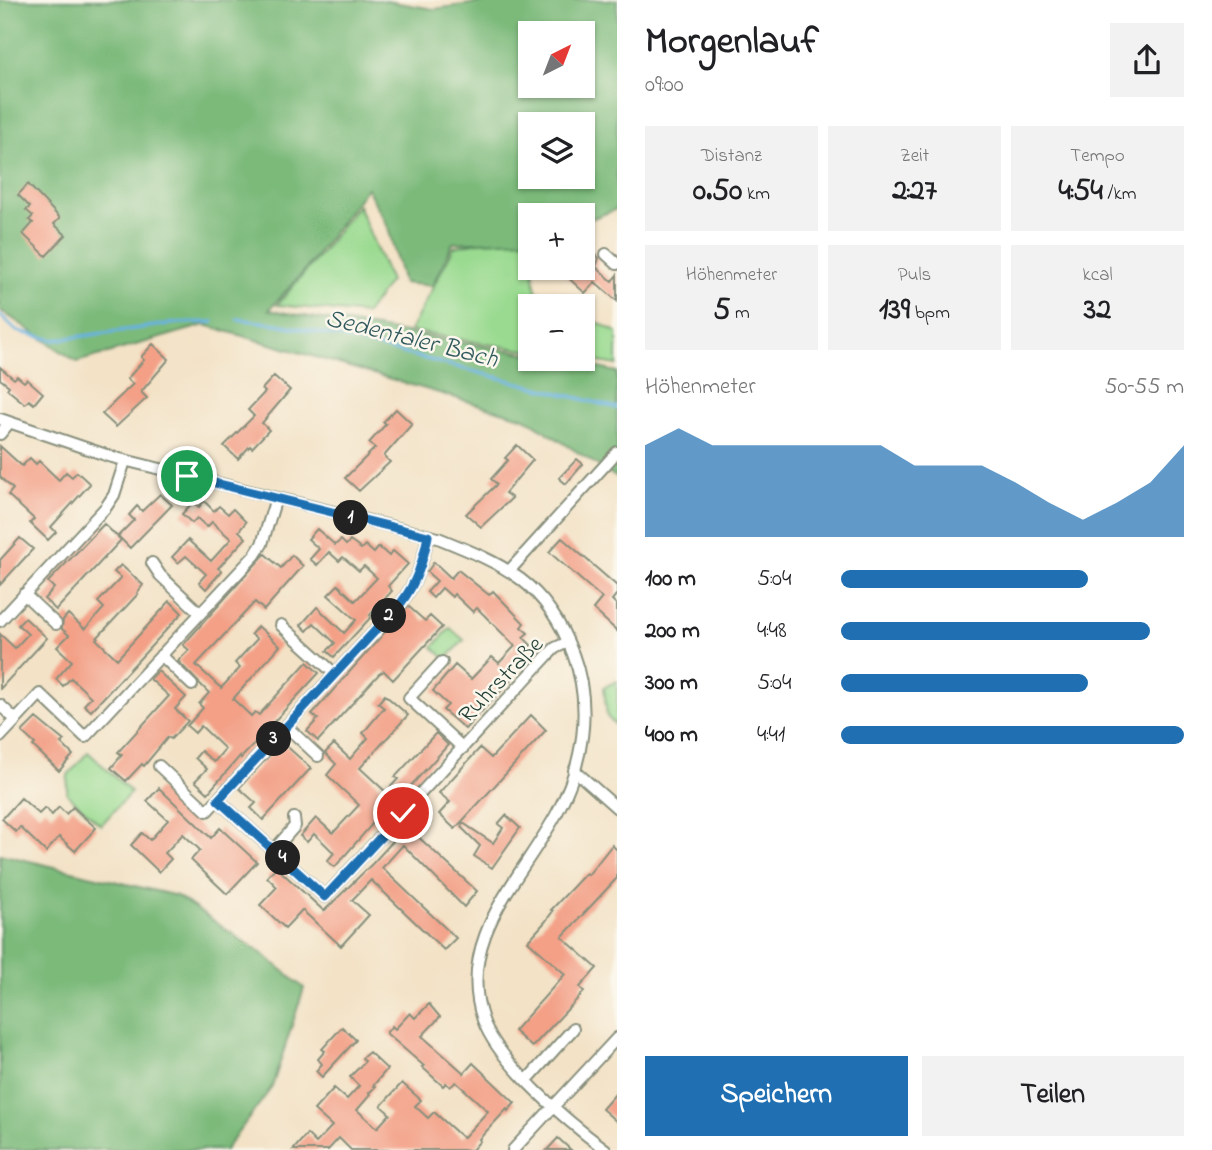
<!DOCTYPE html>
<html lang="de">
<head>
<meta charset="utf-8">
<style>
  body { margin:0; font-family:"Indie Flower",sans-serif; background:#f2f2f2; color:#202124; height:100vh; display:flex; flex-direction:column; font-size:26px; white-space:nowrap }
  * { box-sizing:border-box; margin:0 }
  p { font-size:23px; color:#757577 }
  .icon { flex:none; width:38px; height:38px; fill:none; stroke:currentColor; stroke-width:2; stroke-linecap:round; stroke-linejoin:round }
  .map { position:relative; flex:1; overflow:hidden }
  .panel { display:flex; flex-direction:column; background:#fff; width:595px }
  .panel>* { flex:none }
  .needle { width:46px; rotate:42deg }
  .fabs { position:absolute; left:518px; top:21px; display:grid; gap:14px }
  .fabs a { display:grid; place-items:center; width:77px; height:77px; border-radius:0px; background:#fff; box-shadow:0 2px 5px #0004; font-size:35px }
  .pin { position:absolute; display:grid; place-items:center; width:60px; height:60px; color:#fff; margin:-30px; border:4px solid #fff; border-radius:50%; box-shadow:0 2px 7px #0007 }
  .km { position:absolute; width:35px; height:35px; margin:-18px; border-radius:50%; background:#222; color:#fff; font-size:19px; line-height:35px; text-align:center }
  .round { display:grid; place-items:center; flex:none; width:74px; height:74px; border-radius:0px; background:#f2f2f2 }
  .headline { display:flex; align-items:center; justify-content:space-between; height:119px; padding:0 28px }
  h1 { font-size:38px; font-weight:800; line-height:52px }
  .stats { display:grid; grid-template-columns:repeat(3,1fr); gap:10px; height:119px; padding:7px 28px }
  .stats div { display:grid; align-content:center; border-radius:0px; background:#f2f2f2; text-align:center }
  .stats b { font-size:30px; font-weight:800 }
  .stats small { font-size:19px; font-weight:400 }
  .stats p { font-size:19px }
  .chart { height:196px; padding:14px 28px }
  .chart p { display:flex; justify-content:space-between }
  .chart svg { width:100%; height:126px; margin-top:7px; fill:#1f6fb2; opacity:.7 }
  .cta { display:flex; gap:14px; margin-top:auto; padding:14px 28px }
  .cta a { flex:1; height:80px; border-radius:0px; background:#1f6fb2; color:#fff; font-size:28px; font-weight:800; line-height:80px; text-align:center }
  .cta a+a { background:#f2f2f2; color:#202124 }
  ul { padding:0 28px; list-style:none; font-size:23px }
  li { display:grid; grid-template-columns:112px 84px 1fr; align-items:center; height:52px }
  li i { height:18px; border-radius:9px; background:#1f6fb2 }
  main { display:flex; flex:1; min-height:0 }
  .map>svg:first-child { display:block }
</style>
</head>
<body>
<main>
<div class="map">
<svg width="617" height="1150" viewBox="0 0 617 1150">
  <rect width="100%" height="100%" fill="#fbf7ec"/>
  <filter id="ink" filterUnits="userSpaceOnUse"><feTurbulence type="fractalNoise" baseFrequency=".0143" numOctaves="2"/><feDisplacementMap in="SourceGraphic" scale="14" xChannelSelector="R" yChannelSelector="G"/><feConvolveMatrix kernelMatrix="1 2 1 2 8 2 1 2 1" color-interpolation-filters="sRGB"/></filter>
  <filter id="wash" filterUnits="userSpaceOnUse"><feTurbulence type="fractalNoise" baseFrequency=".00686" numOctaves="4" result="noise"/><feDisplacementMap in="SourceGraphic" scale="28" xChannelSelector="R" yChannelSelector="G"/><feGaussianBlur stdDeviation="1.57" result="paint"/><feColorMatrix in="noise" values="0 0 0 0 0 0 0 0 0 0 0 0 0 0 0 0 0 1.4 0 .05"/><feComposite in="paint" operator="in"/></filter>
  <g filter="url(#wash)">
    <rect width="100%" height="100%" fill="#f3e2c6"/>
    <path fill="#9ada90" stroke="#5c8c62" stroke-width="2" d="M358 205 390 281 366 314 277 305 319 256Z
      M528 233 530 268H533L536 291 566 306H530V351L410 331 454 247Z
      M583 315 617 332V365L581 359H583Z
      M450 628 464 640 446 659 433 647Z
      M617 681V725H616L607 717 604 687Z
      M88 752 131 792 101 825 67 794 68 775Z"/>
    <path fill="#7bba7a" stroke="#4d7c57" stroke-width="2" fill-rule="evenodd" d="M0 0H381L434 9 499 0H617V209L583 222V215H530V240L453 243 432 286 403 283 388 227 367 188 306 269 269 310 530 354V359H559L617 372V478L525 418 205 325 77 362 0 310ZM530 33H583V86H530ZM530 124H583V177H530Z
      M0 854 177 896 264 955 304 988 272 1087 225 1150H0Z"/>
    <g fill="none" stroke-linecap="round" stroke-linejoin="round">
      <path stroke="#68b2e0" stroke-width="3.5" d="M0 315 17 331 54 340 177 323 213 322
        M237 319 277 324 340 337 617 408"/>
    </g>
    <g id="blocks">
      <path fill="#f3a087" d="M28 184 60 218 54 224 66 235 46 256 23 234 33 223 29 220 33 216 26 210 30 207 18 195Z
        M591 250 599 258 596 267 612 281 617 275V301L595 282 585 293 564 274 565 268H583V259Z
        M153 344 169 359 141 392 147 398 116 427 102 414 133 384 127 379 144 360 141 357Z
        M0 367 14 379 17 376 24 382 27 379 43 393 34 404 29 400 25 404 7 389 9 386 0 379Z
        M274 376 290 390 262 423 269 430 252 448 250 446 238 459 224 446 254 416 248 410 265 392 262 389Z
        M396 409 412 424 384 456 390 462 359 491 345 478 375 448 369 443 386 424 383 422Z
        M517 445 533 460 505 493 512 498 481 527 466 514 497 484 491 479 508 460 505 458Z
        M0 446 22 466 30 458 36 464 39 461 59 480 66 472 72 477 77 472 90 484 51 527 56 532 48 540 30 523 34 519 8 495 13 489 0 477Z
        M577 459 583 464 566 484 559 478Z
        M160 494 172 505 130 548 118 536 134 520 129 515 137 506 142 511Z
        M204 501 214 511 219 506 228 514 233 509 246 522 239 531 246 538 218 568 222 571 206 589 199 582 206 574 186 556 178 563 172 557 188 540 211 561 231 539 212 522 207 527 197 518 192 523 182 514 193 502 199 507Z
        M104 524 121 540 56 610 44 599 54 588 48 582Z
        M317 529 335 545 341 540 346 545 350 541 361 549 365 545 374 553 379 547 389 556 393 551 408 564 388 586 392 591 370 615 372 616 334 657 327 651 335 643 314 623 307 631 301 625 317 607 344 633 356 620 328 595 338 585 355 601 377 578 364 566 359 571 343 557 339 561 329 552 317 565 310 559 319 549 308 539Z
        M20 538 33 549 0 585V560Z
        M562 538 617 586V594L612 600 617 605V631L593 609 602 598 549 552Z
        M265 554 281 568 292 555 303 566 264 610 255 602 196 665 221 688 240 668 235 663 257 639 251 634 258 626 280 646 233 699 251 716 255 712 259 715 307 662 319 673 268 728 271 731 263 739 261 737 241 758 240 756 208 793 195 781 207 769 195 758 201 751 214 762 225 749 201 726 195 733 187 726 203 708 199 704 209 693 178 661 189 650 183 645Z
        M434 562 451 578 458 570 489 595 493 591 524 623 521 627 528 633 523 637 531 645 507 671 514 677 465 729 443 710 448 705 433 691 455 665 471 679 492 657 499 663 515 646 477 608 473 612 454 594 452 597 442 588 433 598 427 592 437 581 427 572Z
        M121 565 143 585 137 593 138 594 96 639 117 659 170 601 182 613 91 711 84 705 91 697 71 678 63 686 56 679 72 661 57 647 69 635 62 629 63 620 68 614 85 629 104 608 98 602 121 578 114 572Z
        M408 606 425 621 430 616 442 627 393 680 384 671 379 674 318 741 307 731 318 719 312 714Z
        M25 618 47 638 0 689V634L15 648 28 634 18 625Z
        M158 671 186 697 175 709 188 721 171 739 168 737 144 766 142 764 126 781 111 768 122 755 118 752 169 696 150 679Z
        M385 695 408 715 360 768 386 792 398 779 395 777 436 733 448 745 408 789 405 786 399 793 335 867 327 861 334 853 324 843 314 834 307 842 300 836 316 818 333 833 359 805 327 775 336 764 325 753 334 744 350 759 368 738 363 733 384 708 378 703Z
        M531 715 546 730 455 829 439 814 450 802 439 793 480 748 491 758Z
        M36 718 64 741 61 743 73 755 59 771 33 746 35 744 22 732Z
        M282 742 311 768 263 820 251 808 256 803 239 788Z
        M159 788 211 838 220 828 257 862 227 894 191 860 200 850 183 834 165 853 171 859 159 872 131 845 142 833 150 840 168 820 147 801Z
        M21 798 39 814 45 808 52 815 59 807 66 814 73 807 96 828 75 851 59 837 46 852 20 827 16 832 2 819Z
        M506 815 520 828 492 868 474 856 480 846 461 827 463 823 493 843 503 828 498 824Z
        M405 828 412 835 414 833 477 891 464 907 403 845 382 868 456 938 444 950 371 880 352 900 369 915 341 946 302 910 285 928 260 905 277 887 267 877 276 867 324 911 373 863Z
        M612 845 617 850V878L562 937 597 968 580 987 584 992 532 1047 514 1031 565 974 528 941 545 922 553 911 551 910 586 873 588 875Z
        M429 1004 440 1017 422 1036 464 1073 473 1063 515 1103 508 1111 507 1109 479 1139 480 1141 472 1150H351L339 1138 328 1150H293L307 1134 316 1143 332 1126 314 1110 334 1088 347 1099 359 1086 350 1077 365 1061 362 1058 369 1052 387 1069 373 1086 375 1087 369 1093 370 1095 357 1110 377 1128 390 1114 381 1106 402 1083 421 1100 415 1106 428 1118 434 1112 463 1138 488 1111 456 1082 450 1087 446 1083 443 1086 422 1067 424 1066 386 1033 392 1026 395 1029 410 1013 415 1018Z
        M342 1027 356 1040 322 1077 316 1071 322 1064 318 1059 325 1051 322 1049Z
        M617 1092V1122L602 1109Z
        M558 1138 571 1150H547Z"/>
    </g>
  </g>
  <g filter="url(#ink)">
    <use href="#blocks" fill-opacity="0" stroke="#89907d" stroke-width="2"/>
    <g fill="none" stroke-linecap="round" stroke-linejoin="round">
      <defs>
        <path id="minor" d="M606 254 617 264
          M0 419 112 457 438 538C505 565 546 582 573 654 593 707 583 765 557 813 522 878 455 939 483 1020 499 1064 568 1122 606 1150
          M0 434 9 423
          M152 563 160 575 200 613
          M510 570 617 452
          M24 594 56 624
          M0 621 106 507 114 495 125 461
          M281 625 335 674
          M161 655 192 685
          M442 662 409 698 463 748
          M0 705 16 720 40 694 85 737 255 555 262 544 276 498
          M286 726 318 756
          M0 737 16 720
          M159 766 207 811 401 603C417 582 423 561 428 536
          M574 770 617 808
          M218 800 325 897 547 656 555 648 568 642
          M274 850 295 826 294 818
          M527 1080 573 1029
          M513 1150 617 1038"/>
      </defs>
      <use href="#minor" stroke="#89907d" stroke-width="14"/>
      <use href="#minor" stroke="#fff" stroke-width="10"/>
    </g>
  </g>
  <g fill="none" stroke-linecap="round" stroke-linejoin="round" filter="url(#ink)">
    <defs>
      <path id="route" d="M187 476 428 536C423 561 417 582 401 603L218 800 325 897 403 813"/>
    </defs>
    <use href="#route" stroke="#fff" stroke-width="14"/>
    <use href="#route" stroke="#1f6fb2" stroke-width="9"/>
  </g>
  <g text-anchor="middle" stroke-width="5" stroke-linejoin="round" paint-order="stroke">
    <g font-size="24" fill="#1f3d34" stroke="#fbf7ec">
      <text transform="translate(500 679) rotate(-46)" y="8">Ruhrstraße</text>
    </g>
    <g font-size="26" font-style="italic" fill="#315a5f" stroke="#fbf7ec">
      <text transform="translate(412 337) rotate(14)" y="9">Sedentaler Bach</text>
    </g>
  </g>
</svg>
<div class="fabs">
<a><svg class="needle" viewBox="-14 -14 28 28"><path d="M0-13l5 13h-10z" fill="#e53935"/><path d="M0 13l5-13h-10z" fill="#757577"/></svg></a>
<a><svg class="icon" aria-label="layers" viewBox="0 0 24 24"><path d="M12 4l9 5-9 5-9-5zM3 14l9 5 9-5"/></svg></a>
<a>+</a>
<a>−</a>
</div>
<div class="pin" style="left:187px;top:476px;background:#1e9e55"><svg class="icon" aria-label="arrive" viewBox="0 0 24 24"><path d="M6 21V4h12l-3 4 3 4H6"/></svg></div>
<div class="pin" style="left:403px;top:813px;background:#d93025"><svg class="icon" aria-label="check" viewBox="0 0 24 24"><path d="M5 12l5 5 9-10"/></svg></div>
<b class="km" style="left:351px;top:518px">1</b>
<b class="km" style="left:389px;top:616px">2</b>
<b class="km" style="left:274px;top:739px">3</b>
<b class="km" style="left:283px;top:858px">4</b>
</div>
<section class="panel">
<div class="headline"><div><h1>Morgenlauf</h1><p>09:00</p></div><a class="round"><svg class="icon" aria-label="share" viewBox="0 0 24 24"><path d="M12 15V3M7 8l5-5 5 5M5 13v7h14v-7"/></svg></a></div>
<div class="stats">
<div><p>Distanz</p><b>0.50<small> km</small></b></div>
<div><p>Zeit</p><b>2:27</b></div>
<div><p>Tempo</p><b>4:54<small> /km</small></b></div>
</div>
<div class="stats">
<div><p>Höhenmeter</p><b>5<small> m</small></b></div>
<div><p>Puls</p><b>139<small> bpm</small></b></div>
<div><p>kcal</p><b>32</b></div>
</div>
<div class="chart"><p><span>Höhenmeter</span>50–55 m</p>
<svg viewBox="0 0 160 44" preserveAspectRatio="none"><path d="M0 44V12L10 6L20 12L30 12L40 12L50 12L60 12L70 12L80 19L90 19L100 19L110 25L120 32L130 38L140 32L150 25L160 12V44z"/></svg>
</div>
<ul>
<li><b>100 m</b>5:04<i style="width:72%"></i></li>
<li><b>200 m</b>4:48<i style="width:90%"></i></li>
<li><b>300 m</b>5:04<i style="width:72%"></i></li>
<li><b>400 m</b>4:41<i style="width:100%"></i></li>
</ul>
<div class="cta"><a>Speichern</a><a>Teilen</a></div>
</section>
</main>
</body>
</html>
